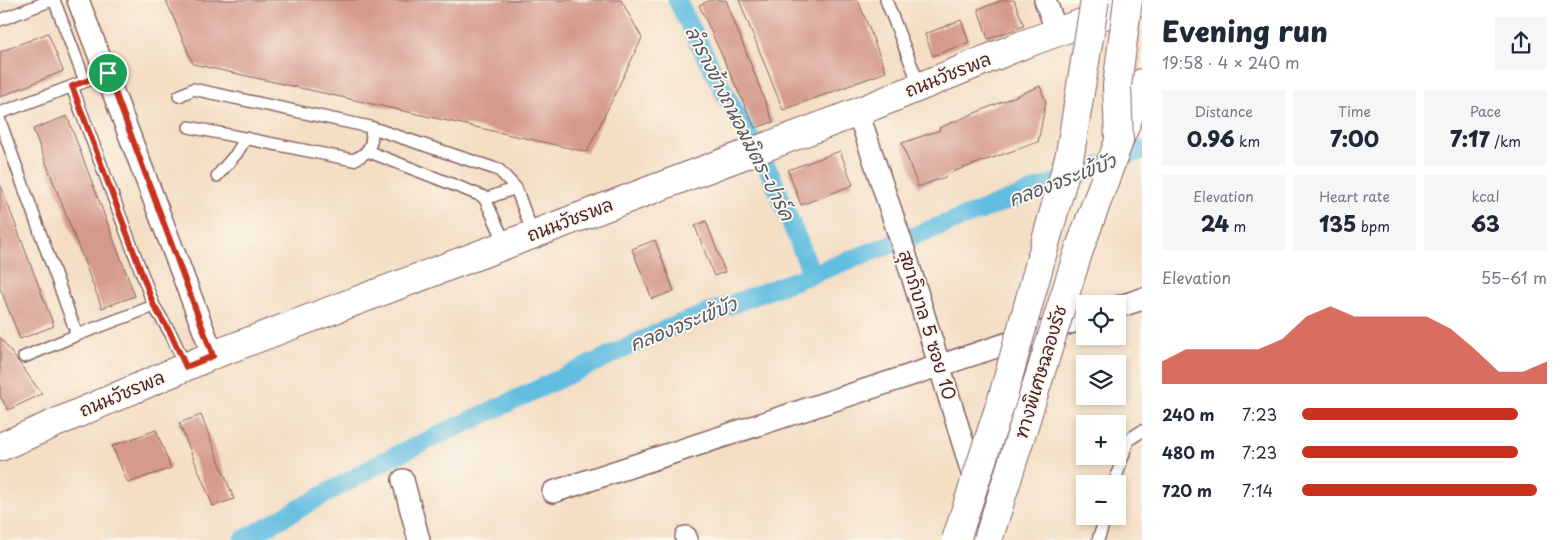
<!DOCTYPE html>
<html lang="en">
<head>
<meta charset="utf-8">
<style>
  body { margin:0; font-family:"Playpen Sans","Playpen Sans Thai",sans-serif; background:#f6f6f7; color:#1f2937; height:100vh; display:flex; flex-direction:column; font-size:19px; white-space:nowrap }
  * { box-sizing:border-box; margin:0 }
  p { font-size:16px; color:#747a83 }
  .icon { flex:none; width:28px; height:28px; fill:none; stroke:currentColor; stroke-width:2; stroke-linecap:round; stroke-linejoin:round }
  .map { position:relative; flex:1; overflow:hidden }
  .drawer { display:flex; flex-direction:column; background:#fff; width:425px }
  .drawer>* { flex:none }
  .tools { position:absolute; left:1076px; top:295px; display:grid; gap:10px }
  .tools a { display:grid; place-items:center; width:50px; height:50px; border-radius:0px; background:#fff; box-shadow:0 2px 8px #0003; font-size:25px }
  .pin { position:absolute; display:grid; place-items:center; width:42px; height:42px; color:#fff; margin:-21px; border:2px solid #fff; border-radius:50%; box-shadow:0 1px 5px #0007 }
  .round { display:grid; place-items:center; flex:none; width:52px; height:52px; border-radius:0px; background:#f6f6f7 }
  .headline { display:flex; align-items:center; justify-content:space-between; height:85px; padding:0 20px }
  h1 { font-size:28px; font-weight:800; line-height:38px }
  .figures { display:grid; grid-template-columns:repeat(3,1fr); gap:8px; height:85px; padding:5px 20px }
  .figures div { display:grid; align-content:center; border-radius:0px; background:#f6f6f7; text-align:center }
  .figures b { font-size:21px; font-weight:800 }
  .figures small { font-size:14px; font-weight:400 }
  .figures p { font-size:14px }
  .chart { height:140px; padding:10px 20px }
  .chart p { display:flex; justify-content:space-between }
  .chart svg { width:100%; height:90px; margin-top:5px; fill:#c8321e; opacity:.7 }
  ul { padding:0 20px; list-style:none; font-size:16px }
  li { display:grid; grid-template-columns:80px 60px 1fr; align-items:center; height:38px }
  li i { height:12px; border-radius:6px; background:#c8321e }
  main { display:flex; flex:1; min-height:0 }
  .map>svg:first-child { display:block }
</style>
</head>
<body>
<main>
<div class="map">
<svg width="1142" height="540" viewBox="0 0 1142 540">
  <rect width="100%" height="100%" fill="#fbf7ec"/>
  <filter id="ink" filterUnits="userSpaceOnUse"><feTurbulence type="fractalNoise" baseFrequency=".02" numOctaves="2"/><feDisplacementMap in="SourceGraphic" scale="10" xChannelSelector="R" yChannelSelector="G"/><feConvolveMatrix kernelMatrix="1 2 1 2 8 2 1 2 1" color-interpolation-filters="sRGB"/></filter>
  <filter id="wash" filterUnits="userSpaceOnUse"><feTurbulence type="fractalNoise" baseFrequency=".0096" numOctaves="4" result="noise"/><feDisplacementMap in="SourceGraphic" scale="20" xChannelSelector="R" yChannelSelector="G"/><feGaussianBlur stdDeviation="1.12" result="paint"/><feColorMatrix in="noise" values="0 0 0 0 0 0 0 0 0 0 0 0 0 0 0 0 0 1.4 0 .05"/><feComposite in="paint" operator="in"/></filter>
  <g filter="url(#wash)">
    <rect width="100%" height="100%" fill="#f4dec4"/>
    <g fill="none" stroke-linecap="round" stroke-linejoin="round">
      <path stroke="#62bee0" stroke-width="19" d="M677 0 727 98 771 175 812 274
        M243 540 388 459 666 329 1142 150"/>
    </g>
    <g id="blocks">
      <path fill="#d59a8b" d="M166 0H621L642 38 587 152 193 64Z
        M711 0H726L773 122 755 128 699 5Z
        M739 0H858L886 72 783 110Z
        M1004 0H1014L1024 26 988 39 978 9Z
        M961 20 969 42 933 56 925 34Z
        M48 33 63 71 0 97V52Z
        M1040 86 1046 102 1038 142 955 171 945 177 918 187 902 143 940 130 939 128Z
        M67 116 135 296 102 308 33 129Z
        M840 151 853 185 801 205 788 170Z
        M0 184 54 326 20 339 0 288Z
        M706 221 725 272 714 276 695 226Z
        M655 240 674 291 652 299 632 249Z
        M0 337 42 394 8 410 0 396Z
        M201 415 234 499 213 506 179 423Z
        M156 430 171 468 128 483 112 446Z"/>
    </g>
  </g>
  <g filter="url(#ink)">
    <use href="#blocks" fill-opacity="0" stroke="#866261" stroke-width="1"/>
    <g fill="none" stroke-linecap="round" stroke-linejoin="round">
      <defs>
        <path id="lane" d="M54 0 85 81
          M886 0 920 87
          M0 20 52 0
          M72 87 154 306 171 334 186 367
          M179 96 193 89 370 127C375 142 369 154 353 160L189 127
          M0 113 108 73
          M0 121 77 335 24 357
          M370 127 499 170 516 188 533 234
          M367 151 482 196 485 199 506 245
          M217 176 236 154 246 138
          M485 199 516 188
          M77 335 154 306
          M1114 484 1128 440 1142 431
          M1098 540 1106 516"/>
        <path id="street" d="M78 0 213 355
          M1045 0 1057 32
          M858 112 906 256 991 535
          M1118 307 1142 299
          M403 480 419 540
          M553 492 1085 318
          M686 537 687 540"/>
        <path id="secondary" d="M0 447 213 355 858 112 1022 45 1142 1"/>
        <path id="highway" d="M1119 141 1142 83"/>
      </defs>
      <use href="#lane" stroke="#866261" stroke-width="14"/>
      <use href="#street" stroke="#866261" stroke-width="24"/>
      <use href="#secondary" stroke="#866261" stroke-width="30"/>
      <use href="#highway" stroke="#866261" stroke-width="30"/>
      <use href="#lane" stroke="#fff" stroke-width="11"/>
      <use href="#street" stroke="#fff" stroke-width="21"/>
      <use href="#secondary" stroke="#fff" stroke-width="28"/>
      <use href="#highway" stroke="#fff" stroke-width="28"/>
      <defs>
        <path id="highway-bridge" d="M956 540 1003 396 1070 154 1095 0
          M988 540 1079 250 1119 141 1117 86 1128 0"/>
      </defs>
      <use href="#highway-bridge" stroke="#866261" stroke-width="30" stroke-linecap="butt"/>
      <use href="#highway-bridge" stroke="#fff" stroke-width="28"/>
    </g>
  </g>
  <g fill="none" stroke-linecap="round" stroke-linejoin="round" filter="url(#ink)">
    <defs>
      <path id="route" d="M108 73 213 356 186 367 171 334 154 306 72 86Z"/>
    </defs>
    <use href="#route" stroke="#fff" stroke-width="10"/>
    <use href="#route" stroke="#c8321e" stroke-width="6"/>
  </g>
  <g text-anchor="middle" stroke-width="4" stroke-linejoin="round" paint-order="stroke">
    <g font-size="18" fill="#4a1f2b" stroke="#fbf7ec">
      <text transform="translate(948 75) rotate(-22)" y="6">ถนนวัชรพล</text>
      <text transform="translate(570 220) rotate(-21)" y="6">ถนนวัชรพล</text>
      <text transform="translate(927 325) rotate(73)" y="6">สุขาภิบาล 5 ซอย 10</text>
      <text transform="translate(1041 372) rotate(-73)" y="6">ทางพิเศษฉลองรัช</text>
      <text transform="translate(122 394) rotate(-23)" y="6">ถนนวัชรพล</text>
    </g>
    <g font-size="19" font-style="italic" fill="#52576a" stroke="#fbf7ec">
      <text transform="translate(740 123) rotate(63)" y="7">ลำรางข้างถนอมมิตร-ปาร์ค</text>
      <text transform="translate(1062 180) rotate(-21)" y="7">คลองจระเข้บัว</text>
      <text transform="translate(683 324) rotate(-22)" y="7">คลองจระเข้บัว</text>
    </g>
  </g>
</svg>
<div class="tools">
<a><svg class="icon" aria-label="locate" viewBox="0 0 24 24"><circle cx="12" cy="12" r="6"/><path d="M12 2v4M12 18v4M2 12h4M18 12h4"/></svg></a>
<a><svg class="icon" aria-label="layers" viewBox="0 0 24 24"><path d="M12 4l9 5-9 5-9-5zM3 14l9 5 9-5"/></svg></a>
<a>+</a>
<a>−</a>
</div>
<div class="pin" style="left:108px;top:73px;background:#1e9e55"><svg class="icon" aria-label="arrive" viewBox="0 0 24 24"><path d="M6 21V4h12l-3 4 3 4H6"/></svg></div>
</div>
<section class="drawer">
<div class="headline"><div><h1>Evening run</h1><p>19:58 · 4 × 240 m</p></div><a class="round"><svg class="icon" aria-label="share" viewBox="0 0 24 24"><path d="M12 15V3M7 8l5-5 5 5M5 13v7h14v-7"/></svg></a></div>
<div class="figures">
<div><p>Distance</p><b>0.96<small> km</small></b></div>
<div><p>Time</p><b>7:00</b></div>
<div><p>Pace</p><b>7:17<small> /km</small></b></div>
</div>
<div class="figures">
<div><p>Elevation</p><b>24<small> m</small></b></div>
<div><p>Heart rate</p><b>135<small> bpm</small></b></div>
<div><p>kcal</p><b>63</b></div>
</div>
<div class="chart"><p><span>Elevation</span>55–61 m</p>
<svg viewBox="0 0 160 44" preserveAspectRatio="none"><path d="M0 44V33L10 27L20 27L30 27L40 27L50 22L60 11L70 6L80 11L90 11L100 11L110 11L120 17L130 27L140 38L150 38L160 33V44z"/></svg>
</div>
<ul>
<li><b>240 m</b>7:23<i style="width:88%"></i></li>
<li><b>480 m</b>7:23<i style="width:88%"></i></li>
<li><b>720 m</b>7:14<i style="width:96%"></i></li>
</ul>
</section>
</main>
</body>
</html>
